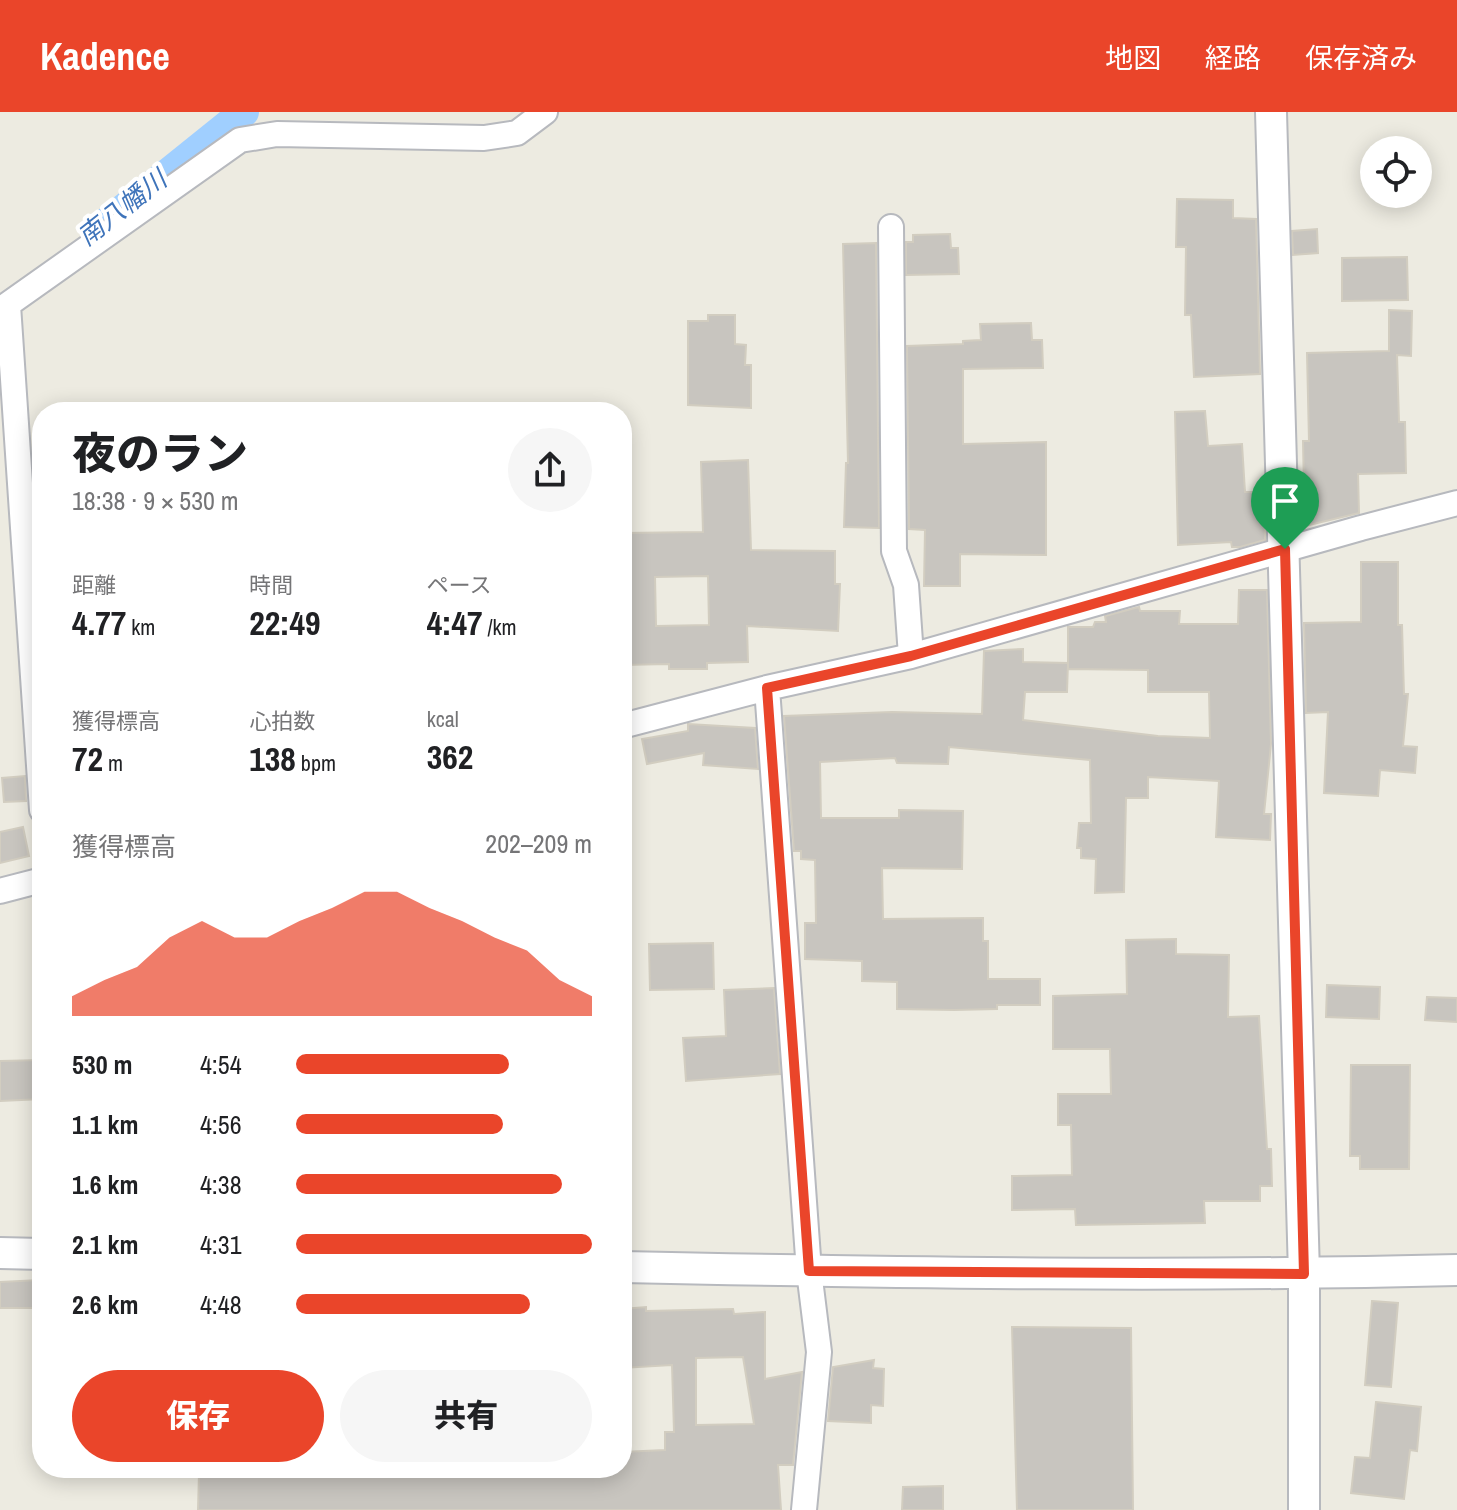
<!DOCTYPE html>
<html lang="ja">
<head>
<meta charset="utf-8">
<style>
  body { margin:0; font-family:"Archivo Narrow","Noto Sans JP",sans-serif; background:#f6f6f6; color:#202124; height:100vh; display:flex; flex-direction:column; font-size:30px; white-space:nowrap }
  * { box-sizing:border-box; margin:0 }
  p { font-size:26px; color:#757577 }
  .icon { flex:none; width:44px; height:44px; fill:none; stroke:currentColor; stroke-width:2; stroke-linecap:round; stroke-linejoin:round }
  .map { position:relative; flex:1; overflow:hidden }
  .details { position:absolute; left:32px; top:290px; width:600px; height:1076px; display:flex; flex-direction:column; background:#fff; border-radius:32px; box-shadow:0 4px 20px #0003 }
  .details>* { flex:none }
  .controls { position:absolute; left:1360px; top:24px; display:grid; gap:16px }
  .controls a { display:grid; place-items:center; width:72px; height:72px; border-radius:50%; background:#fff; box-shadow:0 4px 20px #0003; font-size:40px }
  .pin { position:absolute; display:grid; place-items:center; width:68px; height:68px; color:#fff; margin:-82px -34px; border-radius:50% 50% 50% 0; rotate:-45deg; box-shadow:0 0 8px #0007 }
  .pin .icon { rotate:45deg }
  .round { display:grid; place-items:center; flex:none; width:84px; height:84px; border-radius:42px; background:#f6f6f6 }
  .head { display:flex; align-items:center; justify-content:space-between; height:136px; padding:0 40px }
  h1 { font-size:44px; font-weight:800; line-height:60px }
  .metrics { display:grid; grid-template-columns:repeat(3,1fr); gap:12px; height:136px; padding:8px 40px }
  .metrics div { display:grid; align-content:center }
  .metrics b { font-size:34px; font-weight:800 }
  .metrics small { font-size:22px; font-weight:400 }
  .metrics p { font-size:22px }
  .chart { height:224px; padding:16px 40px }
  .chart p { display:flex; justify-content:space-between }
  .chart svg { width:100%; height:144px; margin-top:8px; fill:#ea452a; opacity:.7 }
  .button { display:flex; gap:16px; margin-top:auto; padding:16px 40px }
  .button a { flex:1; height:92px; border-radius:48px; background:#ea452a; color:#fff; font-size:32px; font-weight:800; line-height:92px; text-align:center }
  .button a+a { background:#f6f6f6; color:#202124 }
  ul { padding:0 40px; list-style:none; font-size:26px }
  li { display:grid; grid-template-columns:128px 96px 1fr; align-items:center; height:60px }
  li i { height:20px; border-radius:10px; background:#ea452a }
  header { display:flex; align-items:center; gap:48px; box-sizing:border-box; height:112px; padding:0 40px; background:#ea452a; color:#fff }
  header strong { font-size:38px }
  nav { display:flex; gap:44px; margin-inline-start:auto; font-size:28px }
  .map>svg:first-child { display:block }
</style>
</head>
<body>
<header>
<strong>Kadence</strong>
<nav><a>地図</a><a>経路</a><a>保存済み</a></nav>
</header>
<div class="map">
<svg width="1457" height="1398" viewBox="0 0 1457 1398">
  <rect width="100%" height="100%" fill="#edebe1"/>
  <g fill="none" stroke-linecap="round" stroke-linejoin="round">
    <path stroke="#a0cfff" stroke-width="30" d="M106 111 244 0"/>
  </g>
  <path fill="#c8c5bf" stroke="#d2cdc0" stroke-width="2" fill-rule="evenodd" d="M1177 87 1233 88V106L1256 107 1260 262 1194 265 1191 203H1185L1186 135H1176Z
    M1317 117 1318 141 1293 143 1292 119Z
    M950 122 951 136H958L959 162 906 163V130H913V123Z
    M876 131 879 416 844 415 846 351H848L843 132Z
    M1407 145 1408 188 1342 189V146Z
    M1389 198 1412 199 1411 244 1397 243 1399 310H1405L1406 361 1358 362 1359 401 1301 415 1300 378H1304L1303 329H1309L1307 241 1389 239Z
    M708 203H735V232L746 233 745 253H751V296L688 293V209H708Z
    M1031 211 1032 228H1042L1043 256 963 257V332L1046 330V443L960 442V474H924L925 418 909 417 907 234 963 232V229L981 228 980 212Z
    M1205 299 1208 334 1242 332 1245 380H1264L1265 428 1240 435H1232L1231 430 1178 433 1175 300Z
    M748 348 751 438 835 439V472H840L838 519 747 514 748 550 707 551V557H669V552L622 553V421L703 420 701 350ZM708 464 709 513 656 514 655 465Z
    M1361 450H1398V513H1402L1404 582H1408L1403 634 1417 635 1415 661 1380 658 1378 684 1324 681 1328 600 1306 601 1304 511 1361 510Z
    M1239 478H1267L1271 632 1264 702H1271L1270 728 1216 725 1219 669 1148 665V686H1126L1124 780 1095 781 1096 747 1081 746V736H1077L1079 711H1091L1090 648 949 635 948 652 897 651 895 646 820 650 821 706H899V698L963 699 962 757 882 756 883 807 983 806V829H988V867H1040V893H997V897L954 898 897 897V870L862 869V849L805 847V811H816L815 748 801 747V739H794L784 604 892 600 982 602 984 539 1023 537V550L1068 551 1067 580H1025L1023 608 1158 624 1210 626 1209 580H1148V558L1068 557V515H1093L1095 510H1106L1105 504 1139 495 1140 499H1180L1179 512H1238Z
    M688 612 755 616 758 657 703 653 704 641 647 652 642 627 688 619Z
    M25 664 26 689 4 690 2 666Z
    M23 715 29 744 0 751V720Z
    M1176 827V842L1229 843 1228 905 1259 904 1267 1037H1271L1272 1074H1260V1089H1204L1205 1111 1076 1113 1075 1097 1012 1098V1064L1072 1063 1071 1013H1058V982H1111L1110 937H1053V884L1127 882 1126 828Z
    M713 831 714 877 650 878 649 832Z
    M1327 873 1380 875 1379 907 1326 905Z
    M774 876 780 962 686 969 683 926 726 924 724 878Z
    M1427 885 1457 886V910L1425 908Z
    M42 948V987L0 989V949Z
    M1351 953H1410L1409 1057H1360V1044H1350Z
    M39 1168 38 1196H0V1170Z
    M1372 1189 1398 1191 1391 1275 1365 1273Z
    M646 1195V1199L733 1197 734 1202 765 1200V1267L802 1260 793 1353H778L781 1398H198L199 1361 330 1364V1356H622V1340L665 1338V1320H674L672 1253 622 1256V1197ZM743 1245 754 1312 696 1313V1246Z
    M1012 1215 1131 1216 1133 1398H1017Z
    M874 1248 873 1256 884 1257 883 1294 871 1293V1311L828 1309 833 1255Z
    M1376 1290 1421 1295 1417 1339 1410 1338 1404 1387 1351 1381 1355 1345 1370 1346Z
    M943 1374V1398H902L903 1375Z"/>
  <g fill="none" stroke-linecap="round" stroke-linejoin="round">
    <defs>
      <path id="minor" d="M891 115 894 439 906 473 911 544
        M8 193 42 698
        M0 198 240 28 277 22 484 26 517 21 545 0
        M767 576 809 1159 819 1240 804 1398
        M622 614 767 576 911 544 1361 416 1457 391
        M0 779 42 768"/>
      <path id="tertiary" d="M1271 0 1304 1162V1398
        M0 1141 42 1142
        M622 1155C900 1161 1179 1165 1457 1158"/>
    </defs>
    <use href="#minor" stroke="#b7b9be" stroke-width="28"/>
    <use href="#tertiary" stroke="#b7b9be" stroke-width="34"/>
    <use href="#minor" stroke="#fff" stroke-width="24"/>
    <use href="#tertiary" stroke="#fff" stroke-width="30"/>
  </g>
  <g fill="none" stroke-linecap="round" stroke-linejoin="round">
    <defs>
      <path id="route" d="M1285 437 1304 1162 809 1159 767 576 911 544Z"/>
    </defs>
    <use href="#route" stroke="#fff" stroke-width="16"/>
    <use href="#route" stroke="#ea452a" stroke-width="10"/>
  </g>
  <g text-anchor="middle" stroke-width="8" stroke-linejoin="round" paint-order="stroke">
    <g font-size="26" font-style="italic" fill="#3f74ba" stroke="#fff">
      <text transform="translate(122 96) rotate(-38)" y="9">南八幡川</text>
    </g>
  </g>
</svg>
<div class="controls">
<a><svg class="icon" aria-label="locate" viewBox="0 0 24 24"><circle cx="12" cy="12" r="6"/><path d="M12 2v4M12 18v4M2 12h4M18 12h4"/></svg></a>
</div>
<div class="pin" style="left:1285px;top:437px;background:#1e9e55"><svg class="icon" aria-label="arrive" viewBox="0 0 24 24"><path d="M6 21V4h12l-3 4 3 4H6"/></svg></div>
<section class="details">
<div class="head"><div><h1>夜のラン</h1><p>18:38 · 9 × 530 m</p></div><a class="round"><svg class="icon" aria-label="share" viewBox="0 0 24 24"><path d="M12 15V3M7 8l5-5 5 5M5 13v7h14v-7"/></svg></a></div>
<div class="metrics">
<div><p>距離</p><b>4.77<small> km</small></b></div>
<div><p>時間</p><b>22:49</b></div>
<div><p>ペース</p><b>4:47<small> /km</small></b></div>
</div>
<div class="metrics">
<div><p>獲得標高</p><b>72<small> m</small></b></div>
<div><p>心拍数</p><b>138<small> bpm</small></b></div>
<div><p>kcal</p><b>362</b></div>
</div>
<div class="chart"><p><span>獲得標高</span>202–209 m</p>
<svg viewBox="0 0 160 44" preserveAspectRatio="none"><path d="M0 44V38L10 33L20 29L30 20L40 15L50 20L60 20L70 15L80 11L90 6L100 6L110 11L120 15L130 20L140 24L150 33L160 38V44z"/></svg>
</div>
<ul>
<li><b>530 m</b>4:54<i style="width:72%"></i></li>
<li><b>1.1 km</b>4:56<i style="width:70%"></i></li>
<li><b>1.6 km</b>4:38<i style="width:90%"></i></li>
<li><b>2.1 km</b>4:31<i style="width:100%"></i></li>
<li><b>2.6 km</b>4:48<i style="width:79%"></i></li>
</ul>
<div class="button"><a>保存</a><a>共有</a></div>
</section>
</div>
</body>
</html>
